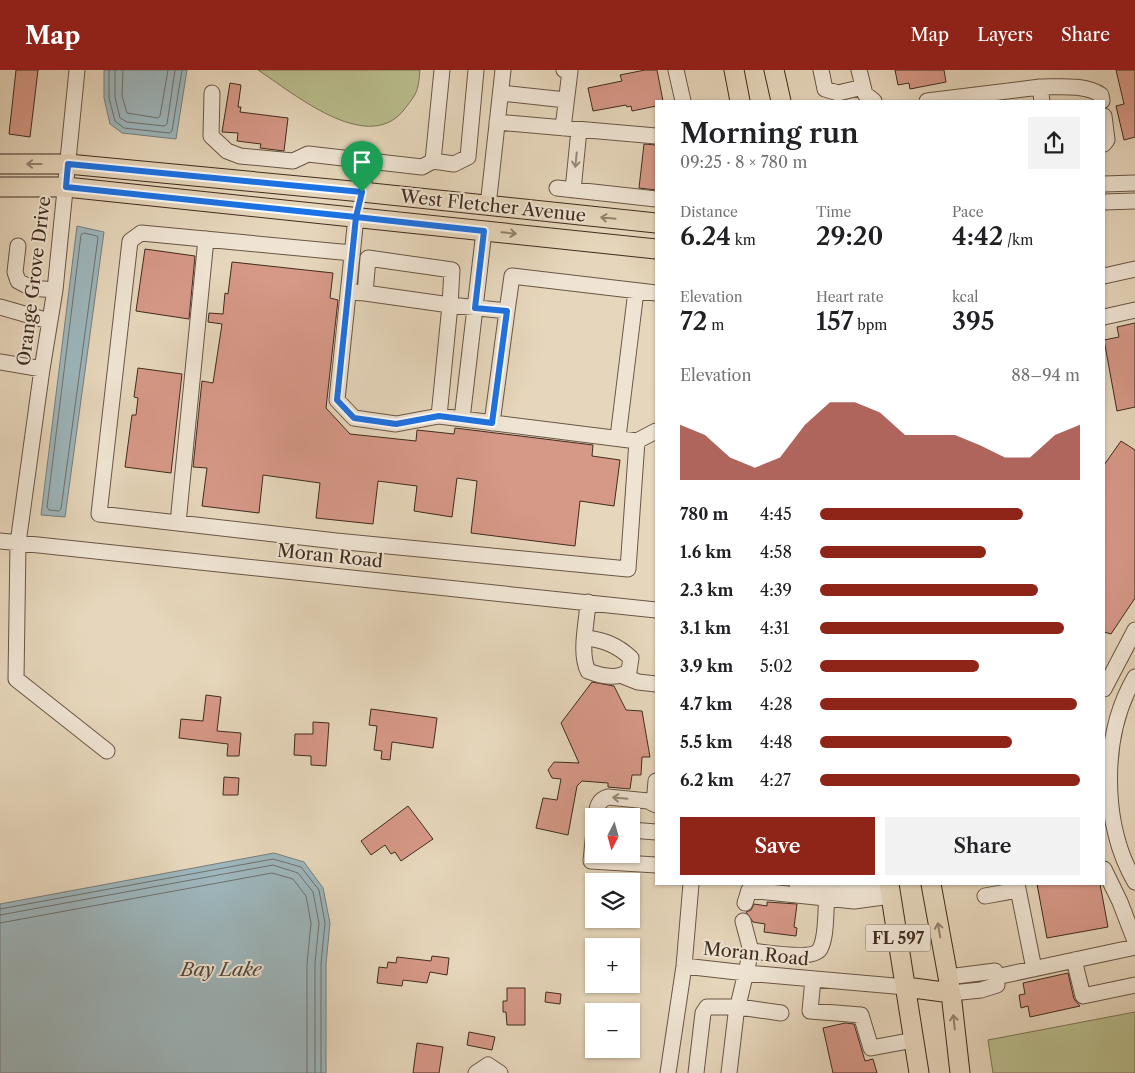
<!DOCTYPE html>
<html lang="en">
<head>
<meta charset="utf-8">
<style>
  body { margin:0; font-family:"Libre Caslon Text",serif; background:#f2f2f2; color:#202124; height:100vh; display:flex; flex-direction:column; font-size:19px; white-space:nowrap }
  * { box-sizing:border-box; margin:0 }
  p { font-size:16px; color:#757577 }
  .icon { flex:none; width:28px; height:28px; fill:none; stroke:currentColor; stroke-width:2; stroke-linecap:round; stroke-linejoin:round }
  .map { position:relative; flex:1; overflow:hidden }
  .sheet { position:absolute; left:655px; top:30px; width:450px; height:785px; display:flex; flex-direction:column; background:#fff; border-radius:0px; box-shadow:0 1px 4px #0004 }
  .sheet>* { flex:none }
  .needle { width:32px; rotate:186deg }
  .fabs { position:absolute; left:585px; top:738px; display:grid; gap:10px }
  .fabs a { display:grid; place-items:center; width:55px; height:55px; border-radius:0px; background:#fff; box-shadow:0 1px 4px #0004; font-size:25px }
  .pin { position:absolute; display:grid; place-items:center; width:42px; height:42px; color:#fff; margin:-51px -21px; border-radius:50% 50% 50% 0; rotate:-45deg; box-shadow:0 0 5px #0007 }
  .pin .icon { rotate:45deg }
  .round { display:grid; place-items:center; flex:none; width:52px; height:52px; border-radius:0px; background:#f2f2f2 }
  .overview { display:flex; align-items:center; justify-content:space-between; height:85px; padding:0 25px }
  h1 { font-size:28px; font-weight:600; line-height:38px }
  .figures { display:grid; grid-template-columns:repeat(3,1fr); gap:8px; height:85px; padding:5px 25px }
  .figures div { display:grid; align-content:center }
  .figures b { font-size:25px; font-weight:600 }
  .figures small { font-size:14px; font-weight:400 }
  .figures p { font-size:14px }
  .chart { height:140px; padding:10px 25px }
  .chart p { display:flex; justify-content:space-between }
  .chart svg { width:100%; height:90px; margin-top:5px; fill:#8f2418; opacity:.7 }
  .button { display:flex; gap:10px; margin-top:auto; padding:10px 25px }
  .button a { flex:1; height:58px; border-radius:0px; background:#8f2418; color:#fff; font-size:20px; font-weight:600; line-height:58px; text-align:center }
  .button a+a { background:#f2f2f2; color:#202124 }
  ul { padding:0 25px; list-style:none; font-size:16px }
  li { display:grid; grid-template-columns:80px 60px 1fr; align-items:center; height:38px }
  li i { height:12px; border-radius:6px; background:#8f2418 }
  header { display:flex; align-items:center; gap:30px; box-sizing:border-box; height:70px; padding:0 25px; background:#8f2418; color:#fff }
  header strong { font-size:24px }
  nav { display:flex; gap:28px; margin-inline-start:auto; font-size:18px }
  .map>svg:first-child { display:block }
</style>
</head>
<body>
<header>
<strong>Map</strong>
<nav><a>Map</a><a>Layers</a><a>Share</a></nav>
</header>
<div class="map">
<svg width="1135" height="1003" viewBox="0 0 1135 1003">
  <rect width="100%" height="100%" fill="#e6d6bb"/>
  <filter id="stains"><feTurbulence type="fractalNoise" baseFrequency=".004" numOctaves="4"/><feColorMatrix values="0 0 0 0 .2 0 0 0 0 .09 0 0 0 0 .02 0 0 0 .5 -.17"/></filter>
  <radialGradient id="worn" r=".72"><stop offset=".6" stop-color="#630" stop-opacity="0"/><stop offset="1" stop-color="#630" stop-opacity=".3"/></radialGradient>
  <path fill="#b9bd8d" stroke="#7d7456" d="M258 0H420C418 23 417 23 403 41 366 85 292 22 258 0Z
    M1135 942V1003H993L988 970Z"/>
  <path fill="#9db6bc" stroke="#787e7d" d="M104 0H187L176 69 122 63 110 54 104 28Z
    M77 156 104 162 65 447 41 445Z
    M274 783 304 792 323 818 330 853 326 894V1003H0V834Z"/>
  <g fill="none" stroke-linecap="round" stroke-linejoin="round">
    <path stroke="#6f706d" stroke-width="1" d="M109 0V28L115 51 124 58 169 63 172 61 182 0
      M115 0V27L120 48 127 52 164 56 167 54 175 0
      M123 0 122 26 127 43 158 48 160 46 168 0
      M84 163 97 166 98 168 61 439 59 441 49 440 47 437 81 165Z
      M0 839 273 789 301 797 319 820 325 853 321 894V1003
      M0 845 273 795 298 803 313 822 319 853 315 893V1003
      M0 853 272 803 293 809 306 826 311 853 307 894V1003"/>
  </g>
  <path fill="#d69887" stroke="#412b1e" d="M16 0H38L30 67 9 64Z
    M645 0H657L663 31H656V36L632 41 631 36 627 37 626 35 593 41 588 18 622 11 620 5Z
    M895 0H944L946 12 910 19 909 13 898 15Z
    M1116 0H1135V67L1124 70 1116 36 1124 34Z
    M230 13 241 15 238 37H241L240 42 288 48 284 81 260 78 261 74 237 71 238 63 222 62Z
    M644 74 656 75V120L639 118Z
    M145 179 195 186 189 249 136 241Z
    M232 192 333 203 330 228 338 230 326 338 350 364 416 371 417 360 454 364 455 358 593 375 592 386 620 390 614 436 580 431 575 476 471 463 477 411 457 408 452 447 414 441 417 416 378 411 373 454 316 448 320 413 263 405 259 443 202 436 207 398 193 397 200 330 202 311 213 313 222 254 208 252 209 243 223 244 225 223 228 224Z
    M1135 253V337L1117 341 1104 270 1119 267 1117 257Z
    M138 298 182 304 171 403 125 397 132 345H136L138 328 134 327Z
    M1121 371 1135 380V528L1111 564 1104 562V395Z
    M592 612 614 616 626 640 642 641 650 687H642L641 705H632L630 719 608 717V713L582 711 577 716 568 765 536 758 543 728 557 730 561 709 552 708 548 700 554 692 579 693 561 653Z
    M206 625 221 627 217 661 241 663 239 686H227L228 674 179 668 181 649 203 651Z
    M371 639 437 648 433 678 392 672 390 690 381 689 382 681 374 680 377 656 369 655Z
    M313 652 329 653 326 696 311 695V686L294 685 295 664H313Z
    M224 707 239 708 238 725H223Z
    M408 736 433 769 401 791 395 782 391 784 385 775 371 785 361 771Z
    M1037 814H1100L1108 857 1047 868Z
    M767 832 797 834 794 857 797 858 796 866 764 862 765 854 753 852 746 842 751 840 754 834 767 836Z
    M432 886 449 888 447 905 430 902 427 913 403 910 402 916 377 913 379 897 387 898 388 892 396 893 397 887 431 891Z
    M1068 903 1074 929 1080 936 1030 947 1028 936 1021 938 1019 925 1025 924 1023 913Z
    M507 918H525V955H507L506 942H503V931H507Z
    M546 922 561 924 560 934 545 932Z
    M845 953 854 954 865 991 873 989 877 1003H833L823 958Z
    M469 962 495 967 492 980 467 975Z
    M417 973 443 977 439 1003H413Z"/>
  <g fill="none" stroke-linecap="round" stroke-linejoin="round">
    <defs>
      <path id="minor" d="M77 0 55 220 42 299 18 473 16 609 107 681
        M676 0 683 31
        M821 0 825 19 838 23 863 17
        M859 0 865 24 874 31
        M1040 17C1059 17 1085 14 1101 25L1102 31
        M212 23 211 66 227 81 240 86 293 91 308 84 422 97 433 91 442 0
        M501 23 566 30
        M927 31 1040 17 1042 31
        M1104 46 1107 70 1104 74
        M497 52 656 66
        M563 58 570 1 564 0
        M433 91 454 94 468 87 476 0
        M1104 114 1135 113
        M557 118 656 129
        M573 120 579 60
        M362 122 368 91
        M1104 132 1135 131
        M488 136 503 0
        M356 147 337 330 354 348 396 354 439 346 637 371 656 361
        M18 176 15 202 18 211 31 218 55 220
        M352 183 141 163 130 171 99 444 336 471 628 499 637 371
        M1104 206 1135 199
        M348 222 365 223 368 188 452 200 450 235 507 241 512 206 656 223
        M365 223 450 235 439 346
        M0 237 49 251
        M1104 247 1135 240
        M0 292 42 299
        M462 349 484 161
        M492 353 507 241
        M618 367 636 221
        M178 453 206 169
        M0 471 656 540
        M586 568C604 570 617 575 631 588L629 601C618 610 601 606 588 601 579 582 587 553 588 532
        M623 606 638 612 656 614
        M1135 607C1101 665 1101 753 1135 812
        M1104 619 1135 560
        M654 734 656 711
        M596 746C597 737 598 730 608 727L648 731 656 735
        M631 760 656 762
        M594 761 591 791 656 795
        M1104 799 1120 832 1135 871
        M797 814 836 820 881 814
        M1017 814 1034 899
        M985 826 1018 820
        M745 833 749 820 854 831 891 826
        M751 881C764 882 813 891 820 879 827 866 825 843 827 828
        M1074 890 1083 926 1135 915
        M684 896 746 903 906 917
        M948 907 995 901 997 915 981 920 951 923
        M996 907 1135 877
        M813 909 810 941 861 945 871 978 914 970
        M476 1003 488 995 500 1003
        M668 1003 684 896 691 814
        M696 1003 703 943 707 937H739L781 943
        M729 1003 736 944 751 881 743 851"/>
      <path id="major" d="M734 0 740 31
        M774 0 781 31
        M0 94H68L362 122 656 153
        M0 117H66L656 179
        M889 814 919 1003
        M931 814 951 923 960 1003
        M906 917 951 923"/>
    </defs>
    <use href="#minor" stroke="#6a5645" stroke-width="17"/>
    <use href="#major" stroke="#412b1e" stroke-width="21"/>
    <use href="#minor" stroke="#efe4d3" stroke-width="15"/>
    <use href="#major" stroke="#e6d6bb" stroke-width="19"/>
  </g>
  <defs><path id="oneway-shaft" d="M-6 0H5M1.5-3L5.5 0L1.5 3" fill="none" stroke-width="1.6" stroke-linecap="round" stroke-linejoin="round" transform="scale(1.25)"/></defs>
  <g stroke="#988878">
    <use href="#oneway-shaft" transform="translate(576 90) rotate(96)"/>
    <use href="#oneway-shaft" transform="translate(620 728) rotate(-175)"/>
  </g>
  <g stroke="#94806c">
    <use href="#oneway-shaft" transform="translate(34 94) rotate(-180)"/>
    <use href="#oneway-shaft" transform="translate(608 148) rotate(-174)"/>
    <use href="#oneway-shaft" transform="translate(509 163) rotate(6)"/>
    <use href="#oneway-shaft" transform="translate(939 860) rotate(-100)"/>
    <use href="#oneway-shaft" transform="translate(954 952) rotate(-96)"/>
  </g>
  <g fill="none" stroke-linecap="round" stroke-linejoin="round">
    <defs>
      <path id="route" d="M362 122 68 94 66 117 356 147 337 330 354 348 396 354 439 346 492 353 507 241 475 238 484 161 356 147 362 122"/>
    </defs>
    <use href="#route" stroke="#fff" stroke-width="10"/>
    <use href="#route" stroke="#1a73e8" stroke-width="6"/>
  </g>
  <g text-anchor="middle" stroke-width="4" stroke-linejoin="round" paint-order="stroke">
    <rect fill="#efe4d3" stroke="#756254" stroke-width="1" x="865.5" y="854.5" width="65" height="27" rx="4"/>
    <g font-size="16" font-weight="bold" fill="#412b1e">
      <text x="898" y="874">FL 597</text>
    </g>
    <g font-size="18" fill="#412b1e" stroke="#efe4d3">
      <text transform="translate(493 136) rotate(6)" y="6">West Fletcher Avenue</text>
      <text transform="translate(34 211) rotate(-83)" y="6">Orange Grove Drive</text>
      <text transform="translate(330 486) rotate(6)" y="6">Moran Road</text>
      <text transform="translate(756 884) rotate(6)" y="6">Moran Road</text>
    </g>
    <g font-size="19" font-style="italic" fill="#53473e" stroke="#efe4d3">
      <text x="221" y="906">Bay Lake</text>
    </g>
  </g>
  <rect width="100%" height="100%" filter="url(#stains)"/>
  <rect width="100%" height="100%" fill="url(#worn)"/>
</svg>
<div class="fabs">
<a><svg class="needle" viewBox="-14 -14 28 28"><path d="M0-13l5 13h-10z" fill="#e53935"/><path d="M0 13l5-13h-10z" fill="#757577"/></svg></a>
<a><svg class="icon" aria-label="layers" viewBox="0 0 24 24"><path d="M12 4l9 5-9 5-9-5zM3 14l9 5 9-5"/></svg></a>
<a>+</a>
<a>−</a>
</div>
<div class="pin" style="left:362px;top:122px;background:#1e9e55"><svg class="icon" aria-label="arrive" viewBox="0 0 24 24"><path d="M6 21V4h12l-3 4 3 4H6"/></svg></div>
<section class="sheet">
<div class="overview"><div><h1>Morning run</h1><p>09:25 · 8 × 780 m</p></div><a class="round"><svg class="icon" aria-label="share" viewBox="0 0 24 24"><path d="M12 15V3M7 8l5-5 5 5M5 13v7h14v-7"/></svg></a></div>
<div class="figures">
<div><p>Distance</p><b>6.24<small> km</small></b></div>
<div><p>Time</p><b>29:20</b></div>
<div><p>Pace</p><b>4:42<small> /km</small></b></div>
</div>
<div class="figures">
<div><p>Elevation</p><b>72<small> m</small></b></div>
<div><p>Heart rate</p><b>157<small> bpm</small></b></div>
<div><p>kcal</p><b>395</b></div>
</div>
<div class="chart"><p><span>Elevation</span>88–94 m</p>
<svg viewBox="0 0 160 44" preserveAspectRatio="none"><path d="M0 44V17L10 22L20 33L30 38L40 33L50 17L60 6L70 6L80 11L90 22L100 22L110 22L120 27L130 33L140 33L150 22L160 17V44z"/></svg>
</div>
<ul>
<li><b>780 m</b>4:45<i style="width:78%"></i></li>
<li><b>1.6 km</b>4:58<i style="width:64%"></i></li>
<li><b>2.3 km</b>4:39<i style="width:84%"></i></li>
<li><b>3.1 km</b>4:31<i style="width:94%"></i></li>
<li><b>3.9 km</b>5:02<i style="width:61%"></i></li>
<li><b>4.7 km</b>4:28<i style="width:99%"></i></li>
<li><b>5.5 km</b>4:48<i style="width:74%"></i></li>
<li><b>6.2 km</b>4:27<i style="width:100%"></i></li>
</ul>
<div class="button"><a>Save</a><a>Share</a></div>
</section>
</div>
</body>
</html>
